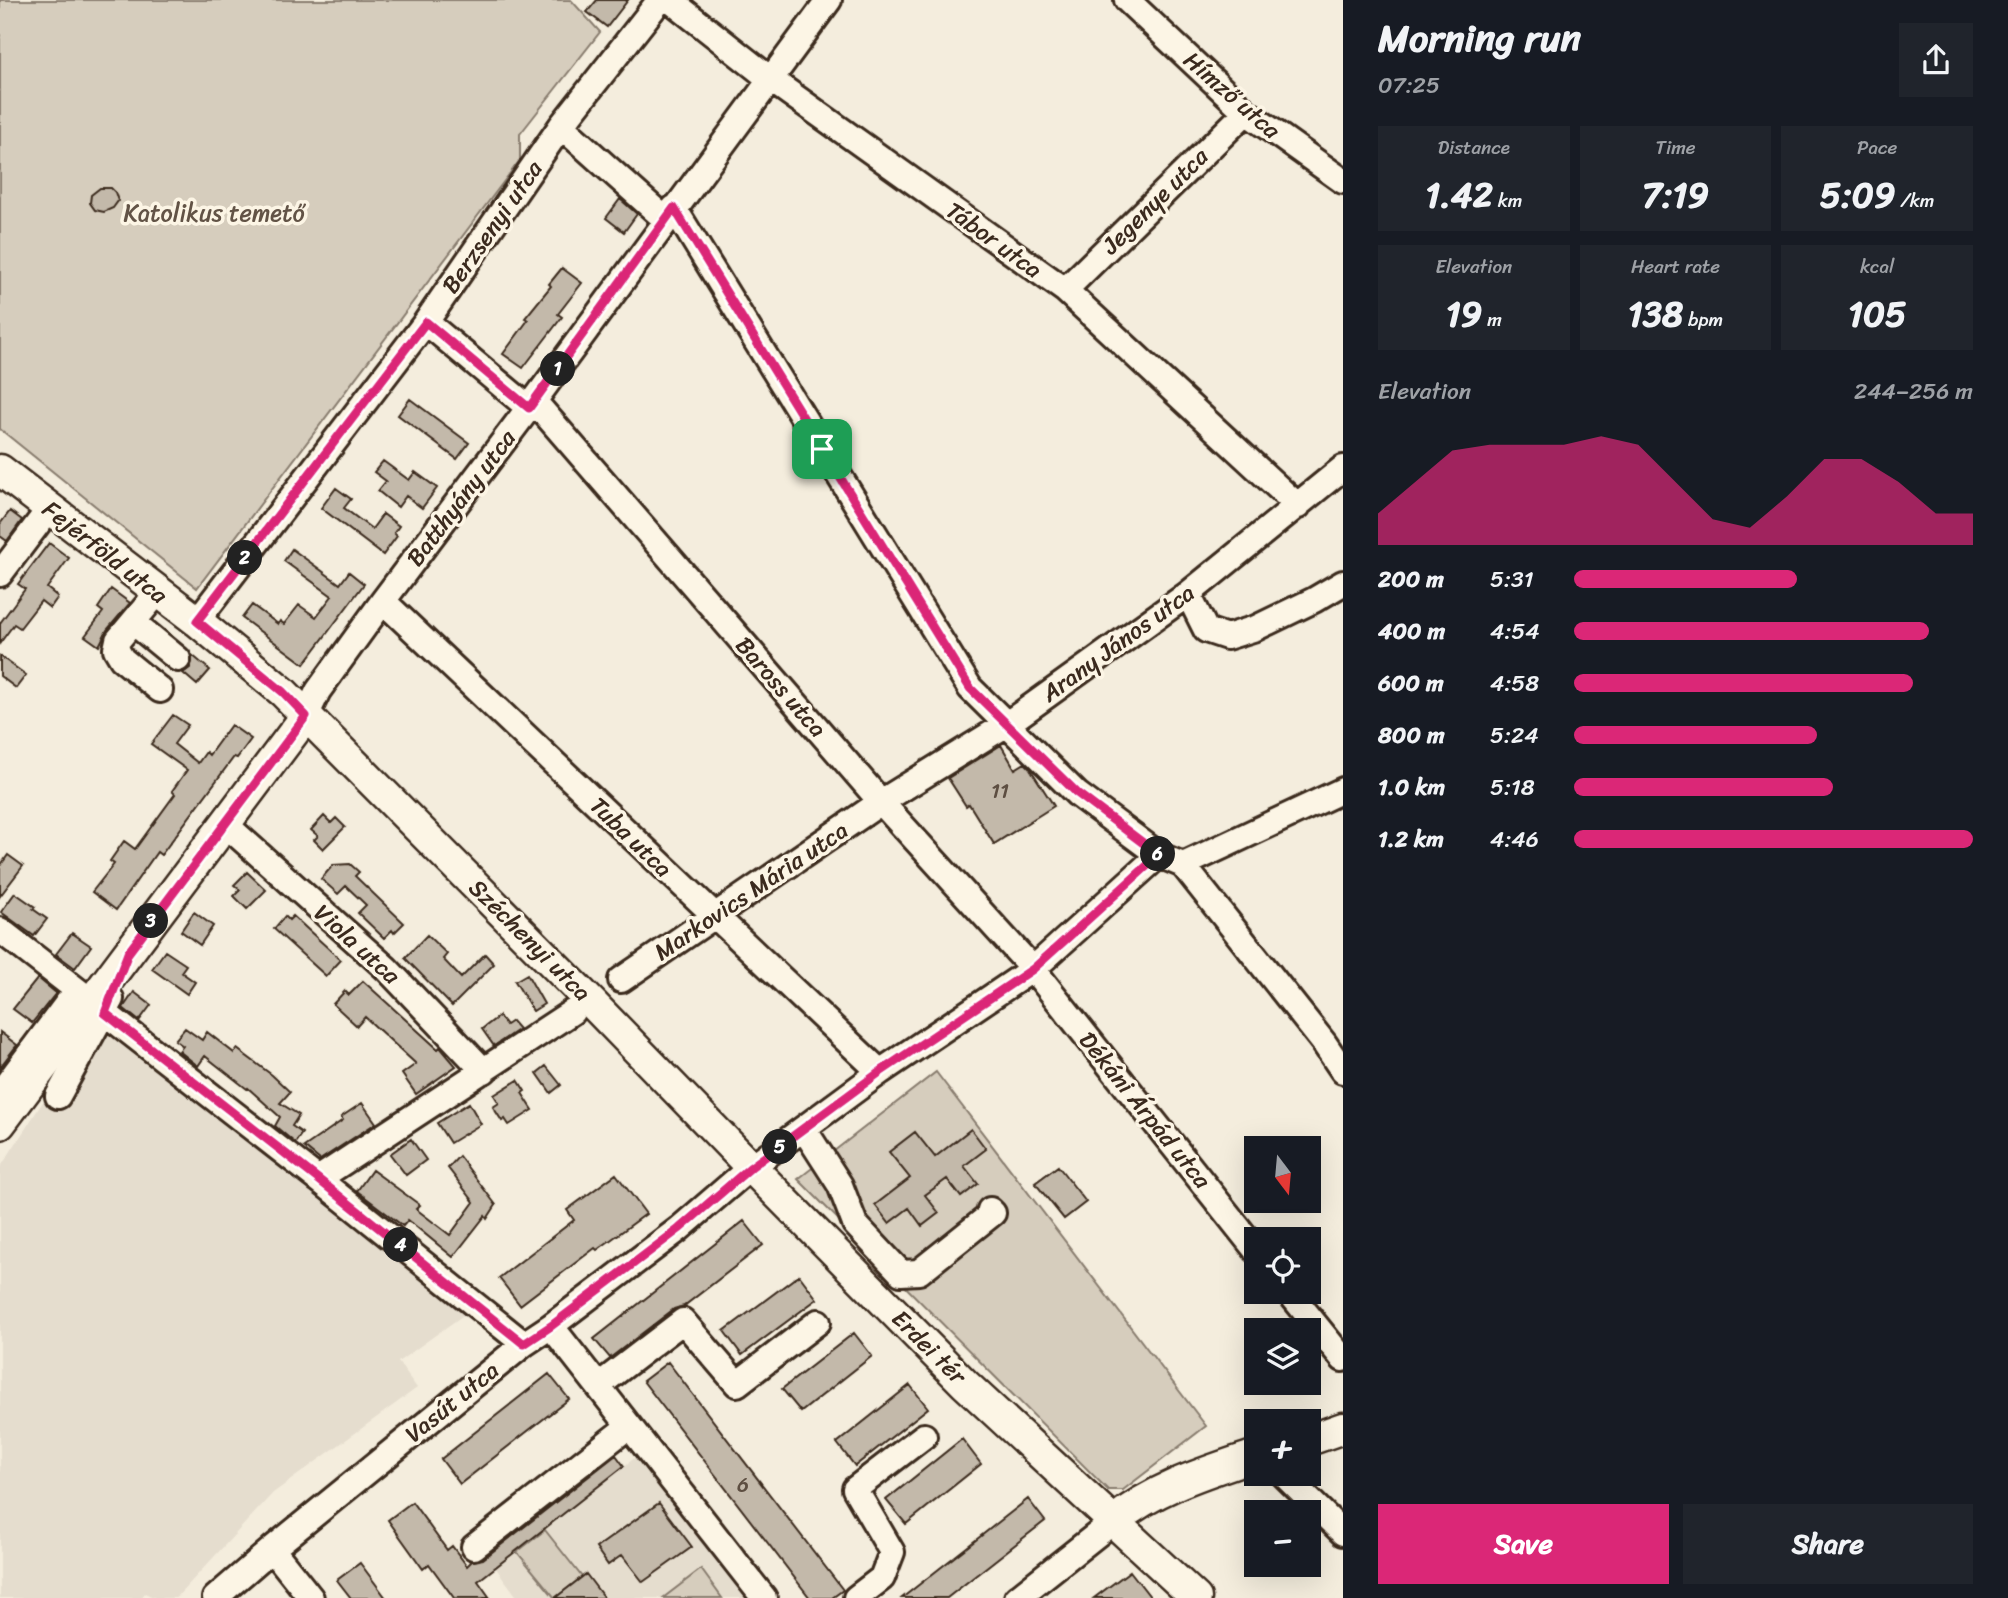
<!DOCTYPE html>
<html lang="en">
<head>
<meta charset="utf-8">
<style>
  body { margin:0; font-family:Sriracha,sans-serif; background:#20242c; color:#f1f3f6; height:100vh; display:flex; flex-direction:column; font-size:26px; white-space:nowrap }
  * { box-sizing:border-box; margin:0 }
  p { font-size:23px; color:#9ea1a6 }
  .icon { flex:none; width:38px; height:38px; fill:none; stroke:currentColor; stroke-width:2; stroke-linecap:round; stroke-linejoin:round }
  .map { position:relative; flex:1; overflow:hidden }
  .panel { display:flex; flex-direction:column; background:#171b24; width:665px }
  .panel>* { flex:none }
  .needle { width:46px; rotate:164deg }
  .fabs { position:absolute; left:1244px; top:1136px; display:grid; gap:14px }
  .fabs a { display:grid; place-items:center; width:77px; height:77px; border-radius:0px; background:#171b24; box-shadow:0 7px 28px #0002; font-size:35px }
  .pin { position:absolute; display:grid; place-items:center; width:60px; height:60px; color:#fff; margin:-30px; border-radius:14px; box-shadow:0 4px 10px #0006 }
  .km { position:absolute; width:35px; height:35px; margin:-18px; border-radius:50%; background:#222; color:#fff; font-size:19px; line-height:35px; text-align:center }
  .round { display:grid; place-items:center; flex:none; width:74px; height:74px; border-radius:0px; background:#20242c }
  .headline { display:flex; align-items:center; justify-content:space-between; height:119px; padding:0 35px }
  h1 { font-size:38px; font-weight:700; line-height:52px }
  .figures { display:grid; grid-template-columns:repeat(3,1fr); gap:10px; height:119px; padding:7px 35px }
  .figures div { display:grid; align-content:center; border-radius:0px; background:#20242c; text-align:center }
  .figures b { font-size:35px; font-weight:700 }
  .figures small { font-size:19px; font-weight:400 }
  .figures p { font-size:19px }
  .chart { height:196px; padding:14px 35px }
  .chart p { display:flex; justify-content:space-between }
  .chart svg { width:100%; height:126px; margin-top:7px; fill:#db2777; opacity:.7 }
  .action { display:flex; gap:14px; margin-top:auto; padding:14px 35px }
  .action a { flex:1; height:80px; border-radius:0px; background:#db2777; color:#fff; font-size:28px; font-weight:700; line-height:80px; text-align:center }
  .action a+a { background:#20242c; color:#f1f3f6 }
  ul { padding:0 35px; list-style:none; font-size:23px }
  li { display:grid; grid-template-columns:112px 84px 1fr; align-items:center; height:52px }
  li i { height:18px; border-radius:9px; background:#db2777 }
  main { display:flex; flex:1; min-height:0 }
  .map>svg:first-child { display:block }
</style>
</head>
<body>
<main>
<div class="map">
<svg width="1343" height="1598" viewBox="0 0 1343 1598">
  <rect width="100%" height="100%" fill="#f4eddd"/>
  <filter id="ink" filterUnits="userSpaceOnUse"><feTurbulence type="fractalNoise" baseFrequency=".0143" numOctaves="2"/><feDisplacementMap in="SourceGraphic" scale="14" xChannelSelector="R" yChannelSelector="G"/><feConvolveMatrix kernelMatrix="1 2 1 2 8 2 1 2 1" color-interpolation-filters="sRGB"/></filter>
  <g filter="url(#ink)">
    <path fill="#e5ddce" d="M110 1033 469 1311 398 1362 417 1388 273 1493 176 1598H155L145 1593 141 1598H0V1168L48 1094 61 1101Z
      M641 1453 755 1598H518L495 1567Z"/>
    <path fill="#d6cdbd" stroke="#887c6e" stroke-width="2" d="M0 0H571L600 32 520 134V160L197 588 0 429Z
      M936 1072 1206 1426 1123 1490H1108L798 1179Z
      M545 1530 582 1577 555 1598 517 1552Z
      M701 1569 722 1598H663Z"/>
    <path fill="#c3b9aa" stroke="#3b2a1e" stroke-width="2" d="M597 0H628L607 27 587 12Z
      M100 188H111L115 192 118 201 113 208 104 212 95 210 90 203 91 195Z
      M620 199 637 214 624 232 606 218Z
      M562 268 582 283 558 314 562 317 523 368 503 354 528 320 525 318 551 286 549 284Z
      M410 399 469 443 457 459 398 415Z
      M383 461 409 480 415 472 437 488 422 508 406 496 398 507 378 491 386 481 374 472Z
      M336 488 351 499 344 508 372 529 383 514 399 526 394 533 397 536 383 555 321 508Z
      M10 511 22 520 7 541 0 536V524Z
      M49 543 69 558 47 588 58 597 50 608 41 601 20 628 14 624 0 643V623L25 589 18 584Z
      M292 549 340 584 349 572 364 584 304 664 242 618 252 605 278 624 280 621 284 624 299 605 316 617 332 596 284 561Z
      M111 589 130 603 107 630 99 646 85 636 103 612 98 608Z
      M192 655 210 670 197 685 183 673 190 668 192 662Z
      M0 656 26 675 16 688 0 676Z
      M173 715 188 725 174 744 198 763 206 752 209 755 231 725 251 739 237 758 234 757 161 855 157 852 116 910 92 892 114 864 110 861 124 841 135 849 175 794 172 791 187 770 151 744Z
      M1001 745 1015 769 1025 763 1029 767 1054 806 994 844 969 804 966 806 948 778Z
      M324 816 331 823 336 818 345 827 323 849 314 840 318 836 311 830Z
      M8 855 23 866 0 896V866Z
      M350 864 359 872 355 876 404 923 394 933 392 930 384 938 358 913 366 905 346 886 338 894 321 879 333 865Z
      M247 872 266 890 247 909 234 896 240 890 234 885Z
      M15 893 35 907 33 909 47 919 34 936 1 912Z
      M194 912 213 926 200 945 181 931Z
      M285 916 289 920 293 916 341 960 326 976 274 929Z
      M72 933 91 946 75 968 56 954Z
      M427 935 447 954 443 959 461 978 485 954 494 964 452 1006 405 958Z
      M165 951 186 965 181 972 195 982 187 994 152 969Z
      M527 974 544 1004 533 1011 515 981Z
      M38 978 56 993 32 1023 13 1009Z
      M363 981 438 1049 440 1047 456 1066 416 1094 402 1074 416 1064 365 1017 357 1026 333 1004 345 991 349 995Z
      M134 992 151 1005 139 1021 123 1008Z
      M499 1016 506 1025 512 1021 519 1029 494 1046 482 1029Z
      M185 1028 202 1040 207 1032 234 1053 237 1049 272 1075 290 1092 280 1103 299 1115 292 1126 302 1133 295 1143 275 1126 280 1117 248 1088 247 1089 205 1056 198 1066 179 1051 183 1046 175 1040Z
      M0 1032 17 1045 0 1067Z
      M546 1066 561 1085 551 1093 537 1073Z
      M518 1080 525 1091 522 1093 533 1110 509 1125 505 1119 502 1121 493 1107 499 1103 494 1095Z
      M362 1103 376 1123 320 1160 304 1147 343 1120 341 1117Z
      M469 1103 481 1124 450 1143 437 1123Z
      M971 1129 986 1149 964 1166 978 1184 961 1197 947 1179 925 1195 939 1213 922 1226 909 1208 889 1223 875 1205 910 1178 889 1152 915 1132 935 1157Z
      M411 1139 426 1160 406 1175 390 1154Z
      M459 1156 496 1205 487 1219 485 1216 453 1257 408 1220 403 1226 357 1191 372 1170 420 1205 416 1209 450 1235 474 1202 448 1168Z
      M1058 1166 1086 1202 1064 1219 1035 1183Z
      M616 1174 646 1214 597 1250 595 1248 520 1305 499 1278 574 1220 567 1210Z
      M744 1221 763 1245 684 1306 674 1309 610 1358 594 1339Z
      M799 1275 817 1299 742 1355 724 1331Z
      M854 1333 872 1356 801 1412 782 1389Z
      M668 1362 843 1590 832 1598H810L643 1381Z
      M549 1374 569 1399 460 1484 441 1459Z
      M910 1385 928 1408 855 1466 837 1443Z
      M962 1439 981 1464 906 1524 886 1500Z
      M616 1455 624 1466 478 1581 490 1598H454L429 1564 423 1569 388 1520 412 1502 447 1550 452 1546 467 1566 472 1561 483 1559Z
      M1028 1499 1045 1521 947 1598H902Z
      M659 1503 692 1547 643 1582 622 1555 608 1565 596 1548Z
      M360 1563 386 1598H351L337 1580Z
      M1130 1571 1151 1598H1094Z
      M586 1574 604 1598H555Z"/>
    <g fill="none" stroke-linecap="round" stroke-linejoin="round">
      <defs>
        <path id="minor" d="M670 0 770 79 1065 290 1298 506
          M1127 0 1246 112 1343 181
          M561 126 666 220
          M674 208 970 688 1077 794 1159 855 1183 865 1324 1043 1343 1071
          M1065 290 1246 112
          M426 322 529 408
          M534 401 881 802 1033 969 1256 1250
          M0 574 49 509
          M158 592 118 640 116 649 122 659 160 690
          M1188 594 1206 630 1227 637 1256 628 1314 600 1343 583
          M383 601 880 1072
          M197 621 426 322 561 126 660 0
          M133 622 178 659
          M306 716 318 691 383 601 534 401 829 0
          M224 823 387 969 484 1071
          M1183 865 1343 790
          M0 930 91 1001
          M621 980 881 802 1007 724 1188 594 1343 468
          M105 1013 318 1179 524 1344
          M0 1093 77 990
          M58 1096 111 999
          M804 1129 840 1185 855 1224 901 1273 919 1272 993 1213 990 1210
          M318 1179 572 1012
          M1289 1292 1343 1359
          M551 1326 764 1598
          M598 1386 683 1321 737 1384 818 1322
          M1283 1474 1343 1533
          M474 1547 629 1426
          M272 1549 311 1598
          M215 1598 272 1549 524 1344 551 1326 679 1229 751 1167 880 1072 1033 969 1159 855
          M856 1598 882 1578 892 1552 855 1489 924 1436
          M1017 1598 1114 1521"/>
        <path id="major" d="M0 470 197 621 283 692 590 1001 751 1167 965 1384 1196 1598
          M0 1124 306 716
          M1309 1440 1343 1428
          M1114 1521C1156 1487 1206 1472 1256 1455"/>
      </defs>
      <use href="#minor" stroke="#3b2a1e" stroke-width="30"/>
      <use href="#major" stroke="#3b2a1e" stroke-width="35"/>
      <use href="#minor" stroke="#fcf5e5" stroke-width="24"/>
      <use href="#major" stroke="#fcf5e5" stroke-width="30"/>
    </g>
  </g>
  <g fill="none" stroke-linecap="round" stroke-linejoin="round" filter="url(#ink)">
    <defs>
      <path id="route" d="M674 208 970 688 1077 793 1159 855 1033 969 880 1072 751 1167 679 1229 551 1326 524 1344 318 1179 105 1013 128 953 306 716 283 692 197 621 426 322 529 408Z"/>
    </defs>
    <use href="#route" stroke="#fff" stroke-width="14"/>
    <use href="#route" stroke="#db2777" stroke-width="9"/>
  </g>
  <g text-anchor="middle" stroke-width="7" stroke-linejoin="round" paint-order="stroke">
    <g font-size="21" fill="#5d4e41">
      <text x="1000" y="798">11</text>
      <text x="743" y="1492">6</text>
    </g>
    <g font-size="24" fill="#3b2a1e" stroke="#fcf5e5">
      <text transform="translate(1232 95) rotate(41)" y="8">Hímző utca</text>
      <text transform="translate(1155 201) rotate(-45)" y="8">Jegenye utca</text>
      <text transform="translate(492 227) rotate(-55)" y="8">Berzsenyi utca</text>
      <text transform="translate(994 240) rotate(36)" y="8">Tábor utca</text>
      <text transform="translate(461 498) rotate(-53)" y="8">Batthyány utca</text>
      <text transform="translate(105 552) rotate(38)" y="8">Fejérföld utca</text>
      <text transform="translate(1118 643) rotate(-36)" y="8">Arany János utca</text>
      <text transform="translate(781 687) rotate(49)" y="8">Baross utca</text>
      <text transform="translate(631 837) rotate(44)" y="8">Tuba utca</text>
      <text transform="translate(751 891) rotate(-34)" y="8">Markovics Mária utca</text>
      <text transform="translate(530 940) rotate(45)" y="8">Széchenyi utca</text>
      <text transform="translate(357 944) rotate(42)" y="8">Viola utca</text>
      <text transform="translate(1145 1110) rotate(51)" y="8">Dékáni Árpád utca</text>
      <text transform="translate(929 1347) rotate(45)" y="8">Erdei tér</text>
      <text transform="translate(452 1402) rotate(-39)" y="8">Vasút utca</text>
    </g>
    <g font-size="24" fill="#625346" stroke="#fcf5e5">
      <text x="214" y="221">Katolikus temető</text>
    </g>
  </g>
</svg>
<div class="fabs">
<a><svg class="needle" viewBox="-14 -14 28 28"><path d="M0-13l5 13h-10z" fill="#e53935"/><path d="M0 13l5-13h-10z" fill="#9ea1a6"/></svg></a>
<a><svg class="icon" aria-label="locate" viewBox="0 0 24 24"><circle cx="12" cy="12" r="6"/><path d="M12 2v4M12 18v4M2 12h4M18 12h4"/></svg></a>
<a><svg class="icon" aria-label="layers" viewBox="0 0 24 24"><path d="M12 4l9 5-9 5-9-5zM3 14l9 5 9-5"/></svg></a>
<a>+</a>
<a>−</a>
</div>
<div class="pin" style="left:822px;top:449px;background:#1e9e55"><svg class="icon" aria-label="arrive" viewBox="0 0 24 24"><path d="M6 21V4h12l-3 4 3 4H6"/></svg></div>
<b class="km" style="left:558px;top:369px">1</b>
<b class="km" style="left:245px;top:558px">2</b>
<b class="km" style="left:151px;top:921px">3</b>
<b class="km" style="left:401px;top:1245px">4</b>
<b class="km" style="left:780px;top:1147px">5</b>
<b class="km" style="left:1158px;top:854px">6</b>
</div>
<section class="panel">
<div class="headline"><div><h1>Morning run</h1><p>07:25</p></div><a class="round"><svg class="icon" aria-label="share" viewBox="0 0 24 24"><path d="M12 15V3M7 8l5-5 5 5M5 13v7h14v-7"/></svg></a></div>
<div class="figures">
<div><p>Distance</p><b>1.42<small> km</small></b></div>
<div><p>Time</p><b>7:19</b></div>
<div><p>Pace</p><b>5:09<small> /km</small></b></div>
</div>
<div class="figures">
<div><p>Elevation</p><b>19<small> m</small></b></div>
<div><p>Heart rate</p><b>138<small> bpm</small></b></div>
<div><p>kcal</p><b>105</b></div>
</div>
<div class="chart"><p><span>Elevation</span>244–256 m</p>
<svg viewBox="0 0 160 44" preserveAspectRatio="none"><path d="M0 44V33L10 22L20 11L30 9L40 9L50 9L60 6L70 9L80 22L90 35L100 38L110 27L120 14L130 14L140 22L150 33L160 33V44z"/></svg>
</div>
<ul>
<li><b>200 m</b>5:31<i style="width:56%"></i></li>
<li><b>400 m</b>4:54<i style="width:89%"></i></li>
<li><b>600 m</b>4:58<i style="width:85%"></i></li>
<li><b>800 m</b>5:24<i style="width:61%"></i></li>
<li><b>1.0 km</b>5:18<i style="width:65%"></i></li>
<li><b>1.2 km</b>4:46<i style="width:100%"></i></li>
</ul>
<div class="action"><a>Save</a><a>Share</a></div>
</section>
</main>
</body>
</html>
